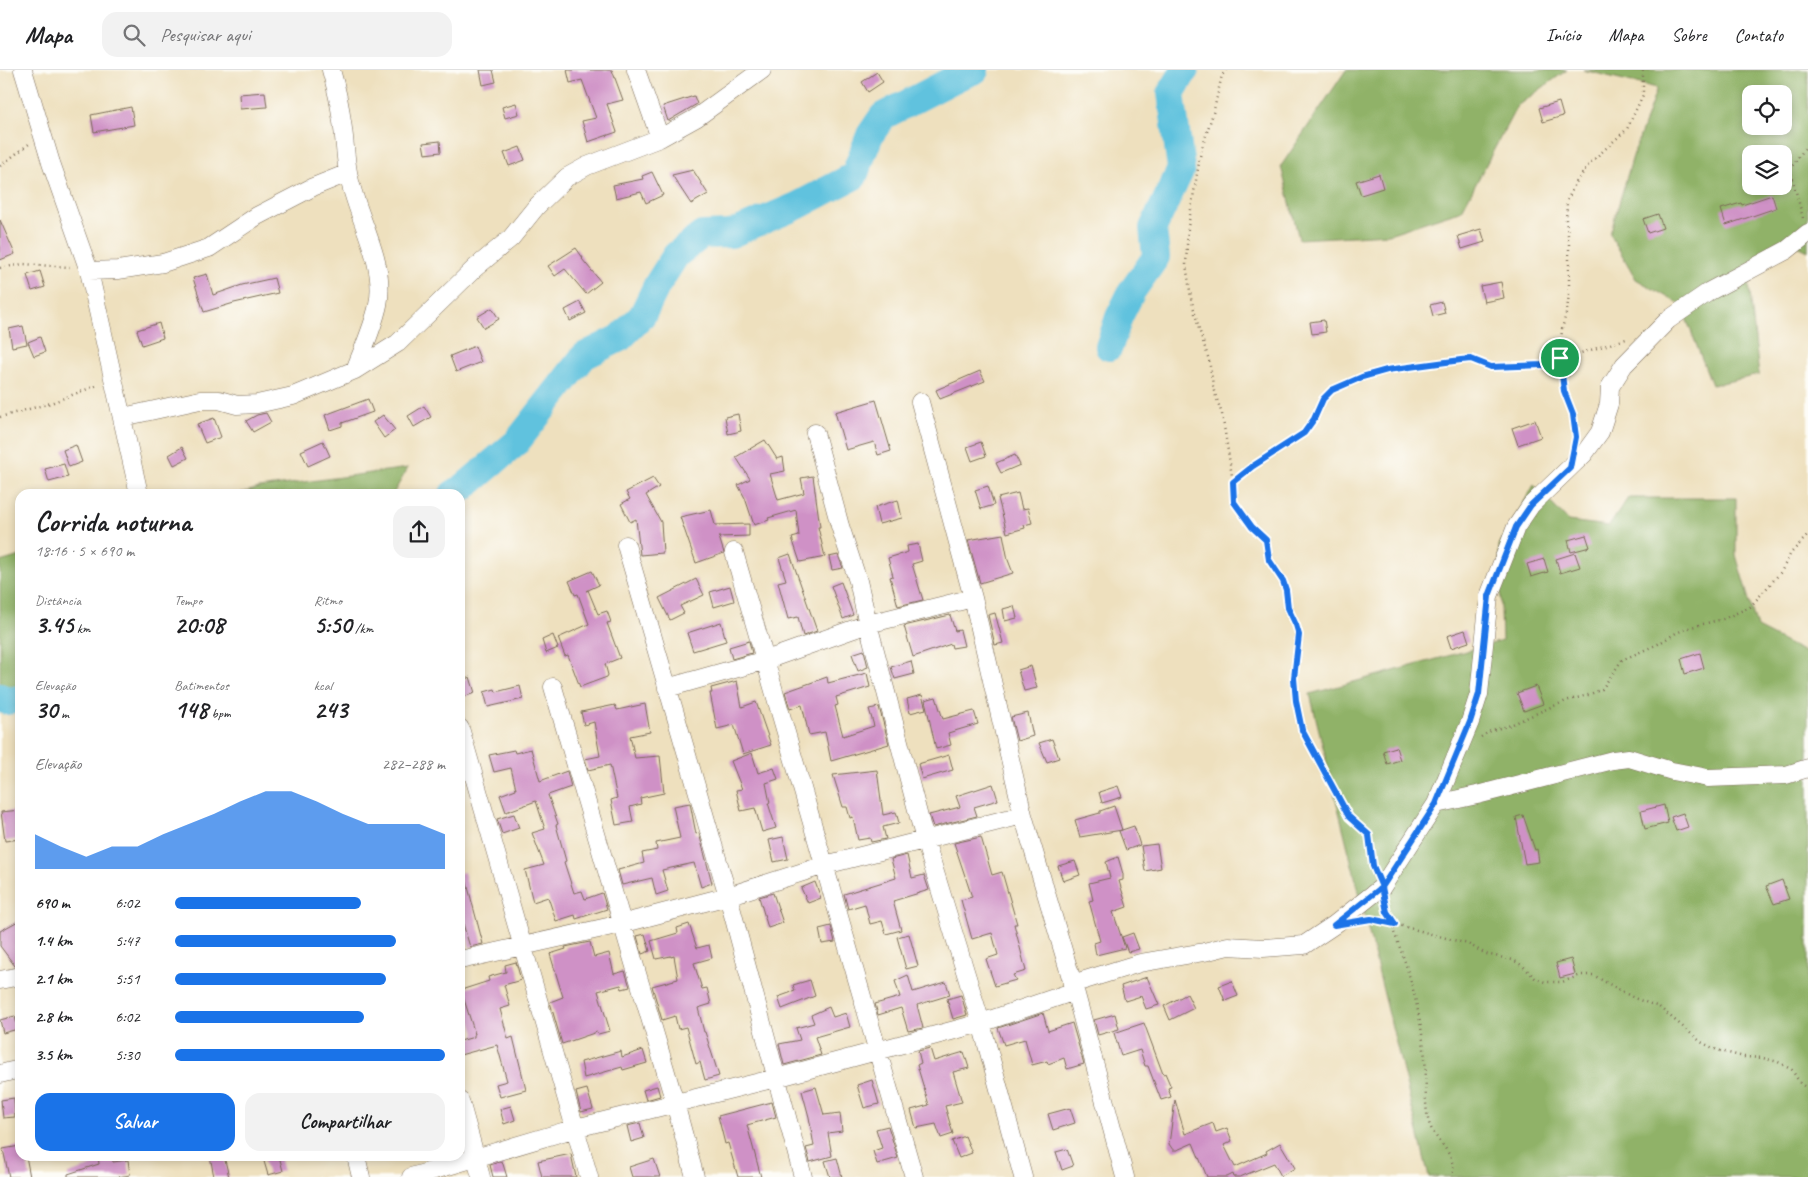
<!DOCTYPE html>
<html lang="pt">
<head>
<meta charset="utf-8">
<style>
  body { margin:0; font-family:Caveat,sans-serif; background:#f2f2f2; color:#202124; height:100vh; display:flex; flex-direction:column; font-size:19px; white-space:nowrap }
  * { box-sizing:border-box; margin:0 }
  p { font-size:16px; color:#757577 }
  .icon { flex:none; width:28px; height:28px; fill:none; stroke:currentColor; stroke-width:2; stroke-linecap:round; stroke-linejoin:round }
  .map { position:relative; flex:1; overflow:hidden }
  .sheet { position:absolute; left:15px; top:419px; width:450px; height:672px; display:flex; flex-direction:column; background:#fff; border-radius:15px; box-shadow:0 2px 8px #0003 }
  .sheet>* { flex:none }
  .fabs { position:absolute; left:1742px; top:15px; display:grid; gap:10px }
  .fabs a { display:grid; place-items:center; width:50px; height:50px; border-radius:10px; background:#fff; box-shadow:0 2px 8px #0003; font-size:25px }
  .pin { position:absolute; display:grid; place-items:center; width:42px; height:42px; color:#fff; margin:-21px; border:2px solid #fff; border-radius:50%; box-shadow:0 1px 5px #0007 }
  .round { display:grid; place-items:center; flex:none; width:52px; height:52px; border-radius:15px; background:#f2f2f2 }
  .headline { display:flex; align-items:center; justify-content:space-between; height:85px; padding:0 20px }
  h1 { font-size:28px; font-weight:700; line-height:38px }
  .stats { display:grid; grid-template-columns:repeat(3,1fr); gap:8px; height:85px; padding:5px 20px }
  .stats div { display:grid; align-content:center }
  .stats b { font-size:25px; font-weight:700 }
  .stats small { font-size:14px; font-weight:400 }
  .stats p { font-size:14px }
  .chart { height:140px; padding:10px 20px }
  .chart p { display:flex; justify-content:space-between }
  .chart svg { width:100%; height:90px; margin-top:5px; fill:#1a73e8; opacity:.7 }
  .primary-button { display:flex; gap:10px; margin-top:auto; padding:10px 20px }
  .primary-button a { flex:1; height:58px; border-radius:15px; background:#1a73e8; color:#fff; font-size:20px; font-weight:700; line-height:58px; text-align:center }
  .primary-button a+a { background:#f2f2f2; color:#202124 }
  ul { padding:0 20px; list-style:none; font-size:16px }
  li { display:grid; grid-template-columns:80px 60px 1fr; align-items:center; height:38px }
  li i { height:12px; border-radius:6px; background:#1a73e8 }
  header { display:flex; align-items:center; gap:30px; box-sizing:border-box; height:70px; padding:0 25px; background:#fff; border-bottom:1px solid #e0e0e0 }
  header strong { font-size:24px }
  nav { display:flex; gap:28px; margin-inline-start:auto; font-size:18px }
  .search { width:350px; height:45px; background:#f2f2f2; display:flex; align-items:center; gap:12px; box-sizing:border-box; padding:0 18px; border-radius:15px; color:#757577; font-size:19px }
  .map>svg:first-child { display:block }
</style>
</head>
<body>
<header>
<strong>Mapa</strong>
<div class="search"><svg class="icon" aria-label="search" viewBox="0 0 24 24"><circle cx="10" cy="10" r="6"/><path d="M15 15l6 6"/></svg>Pesquisar aqui</div>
<nav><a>Início</a><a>Mapa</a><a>Sobre</a><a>Contato</a></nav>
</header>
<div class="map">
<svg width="1808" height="1107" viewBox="0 0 1808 1107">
  <rect width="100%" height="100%" fill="#fdfcf7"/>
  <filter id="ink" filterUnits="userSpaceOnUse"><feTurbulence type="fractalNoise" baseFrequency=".02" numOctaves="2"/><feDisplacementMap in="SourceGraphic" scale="10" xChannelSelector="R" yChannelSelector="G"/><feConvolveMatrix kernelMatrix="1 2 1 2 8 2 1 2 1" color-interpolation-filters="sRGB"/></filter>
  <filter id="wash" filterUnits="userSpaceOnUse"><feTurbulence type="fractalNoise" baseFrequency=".0096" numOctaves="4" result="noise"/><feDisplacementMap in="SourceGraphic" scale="20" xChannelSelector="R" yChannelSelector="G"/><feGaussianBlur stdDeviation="1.12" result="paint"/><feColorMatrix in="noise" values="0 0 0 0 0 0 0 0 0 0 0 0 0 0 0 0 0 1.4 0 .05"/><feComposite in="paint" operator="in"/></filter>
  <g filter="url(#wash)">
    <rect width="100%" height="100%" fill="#eee0be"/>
    <path fill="#90b267" stroke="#666e42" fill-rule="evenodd" d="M1346 0H1567L1517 36 1462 140 1389 164 1299 169 1281 96Z
      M1583 0H1808V181L1786 170 1749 214 1759 305 1712 315 1681 235 1636 209 1610 164 1633 86 1657 18ZM1751 24H1784V56H1751ZM1751 84H1784V116H1751Z
      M408 398 393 424H239L259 418Z
      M1534 415 1568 451 1609 456 1628 428H1736V485L1757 558 1808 584V1107H1429L1310 624 1502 571 1499 475Z
      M20 486V629L7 631 0 627V492Z"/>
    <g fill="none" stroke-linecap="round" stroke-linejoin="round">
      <path stroke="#60c2de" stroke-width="28" d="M1109 277 1119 247 1132 221 1156 187 1153 158 1181 99 1171 23 1185 0
        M453 424 463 418 516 373 584 286 620 268 642 246 657 215 676 185 702 165 731 164 797 136 854 106 870 65 883 46 958 7 975 0
        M0 627 7 631 20 629"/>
    </g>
    <g id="blocks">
      <path fill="#cf91c6" d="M480 0H493L496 12 483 15Z
        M567 0H612L623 30 607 34 617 62 588 72 582 51 596 48 582 10 570 13Z
        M877 2 883 12 868 22 862 12Z
        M265 22 267 37 240 39 239 24Z
        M694 26 697 34 668 51 663 36Z
        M1559 32 1563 46 1543 52 1539 38Z
        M516 33 519 44 505 48 502 37Z
        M131 37 134 55 94 62 91 45Z
        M440 71 441 82 425 84 423 73Z
        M520 77 525 90 509 96 504 83Z
        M693 100 708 124 691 134 672 105Z
        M652 102 663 125 646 133 641 122 616 128 613 115 643 109 642 106Z
        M1379 104 1383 118 1361 125 1356 111Z
        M1772 125 1776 138 1726 155 1721 139 1741 133 1742 135Z
        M1658 144 1663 158 1648 163 1643 149Z
        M0 150 15 184 0 190Z
        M1481 159 1485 172 1462 179 1458 166Z
        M576 178 583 188 582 189 601 212 586 224 565 199 555 206 548 196Z
        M40 201 45 217 32 221 27 205Z
        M207 204 213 225 242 215 274 208 278 223 234 233 204 242 193 208Z
        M1501 212 1504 228 1484 232 1480 216Z
        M580 232 586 243 570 251 565 240Z
        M1442 232 1445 243 1433 246 1430 235Z
        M492 238 499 249 484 258 477 247Z
        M1324 250 1326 262 1312 264 1310 252Z
        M159 253 163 268 142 275 137 260Z
        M23 256 27 274 12 277 9 259Z
        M40 267 45 282 34 286 28 272Z
        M475 276 481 292 456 302 450 286Z
        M980 301 985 311 940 329 936 320Z
        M368 329 373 342 342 353V356L330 360 325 345Z
        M876 330 891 381 878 385 874 372 846 380 835 342Z
        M424 336 431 347 414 357 408 346Z
        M266 343 271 352 253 362 246 351 257 345Z
        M738 344 741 361 728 364 725 347Z
        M383 345 395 360 384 368 373 352Z
        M214 348 221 367 205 373 197 354Z
        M1535 350 1541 367 1518 375 1512 358Z
        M765 370 777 389 783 387 785 401 770 404 778 430 804 423 801 408 813 406 820 457H818L825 487 800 492 792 468 799 466 796 440 768 448 769 450 754 455 745 428 738 415 750 409 736 387Z
        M323 371 330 386 308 396 301 381Z
        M981 372 986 386 972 391 967 377Z
        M76 375 82 392 69 397 63 380Z
        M182 377 188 388 174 395 169 385Z
        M1015 385 1020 395 1001 403 996 393Z
        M64 394 68 407 49 412 45 399Z
        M653 408 659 417 646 425 661 452 663 483 640 485 636 449 630 452 621 434 630 429 626 422Z
        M988 416 994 435 981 439 975 420Z
        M1018 423 1022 439 1028 438 1032 453 1024 455 1025 458 1007 463 998 428Z
        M898 430 902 448 879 454 875 437Z
        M711 440 715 455 749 454V466L719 467 724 483 696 493 680 447Z
        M1003 464 1008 490 1013 503 980 513 968 470Z
        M1586 465 1590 477 1571 482 1568 470Z
        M918 474 922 491 912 494 923 530 898 536 890 507 893 506 888 488 908 482 907 476Z
        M1575 483 1580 497 1560 503 1556 489Z
        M790 484 817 561 803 566 798 547 788 549 778 512 786 510 779 488Z
        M838 485 843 498 832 500 829 487Z
        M1544 489 1548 502 1531 507 1527 494Z
        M592 501 599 515 586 521 588 520 598 544 607 541 611 552 607 553 620 588 605 594 608 605 607 607 580 617 568 585 565 586 558 568 589 554 578 524 575 525 569 511Z
        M696 509 704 525 680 536 684 543 670 550 659 528Z
        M841 512 853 545 843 549 831 516Z
        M730 516 734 531 714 537 710 522Z
        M1014 536 1017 548 1005 551 1003 539Z
        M995 543 1003 573 995 575 988 545Z
        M950 545 955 561 960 560 964 576 952 578 951 574 913 587 904 556Z
        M721 552 726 571 693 581 687 563Z
        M1465 560 1469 572 1451 578 1447 566Z
        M553 565 558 578 546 583 542 570Z
        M749 571 752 583 732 589 729 577Z
        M864 580 868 597 858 601 852 584Z
        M1700 583 1704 598 1685 604 1681 589Z
        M911 591 914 604 895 609 891 597Z
        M1031 596 1037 618 1024 621 1018 600Z
        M867 603 870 617 836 627 838 635 835 636 843 666 874 656 869 639 879 637 889 674 831 691 825 662 809 665 802 635 790 639 785 622 827 607 828 613Z
        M470 607 475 623 460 628V611Z
        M737 611 742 637 756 632 771 675 743 684 734 655 717 659 710 623H712L711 618Z
        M520 616 523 629 488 637 484 622 495 619 496 622Z
        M1536 616 1543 634 1524 641 1517 623Z
        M922 625 926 639 910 643 907 629Z
        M936 627 943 649 974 641 978 654 948 663 951 675 936 679 925 630Z
        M645 634 650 662 630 666 635 688 660 686 664 723 640 728 641 734 630 737 633 752 616 755 611 730 617 728 610 695 588 700 585 689 600 686 594 652 584 655 581 642 615 635 617 640Z
        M1028 643 1033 666 1017 671 1011 647Z
        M1052 669 1059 688 1047 692 1039 673Z
        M1396 677 1400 690 1387 694 1383 681Z
        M531 679 540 711 567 701 571 717 548 725 558 754 556 755 566 791 564 792 574 823 582 821 585 829 602 823 607 839 576 849 575 845 556 851 548 827 533 832 525 800 544 795 532 763 545 759 536 731 506 742 500 725 516 719 511 698 494 702 489 685 514 680 515 683Z
        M752 683 758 703 774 698 778 709 766 713 770 733H768L776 758 762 762 755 738 741 741 736 720 742 719 731 691Z
        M949 685 953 700 922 709 918 694Z
        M877 700 883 745 896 742 899 753 883 757 886 769 871 772 870 768 858 770 853 747 850 748 847 737H843L833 705Z
        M993 714 998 730 974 737 977 746 933 757 929 745 960 737 956 726Z
        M1118 716 1122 727 1102 733 1099 722Z
        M690 733 696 764 699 763 712 813 701 817 694 793 662 800 668 821 656 825 652 808 622 815 618 800 644 793 642 783 657 780 656 773 680 768 673 736Z
        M1664 735 1668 753 1645 759 1641 741Z
        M1114 736 1122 760 1134 756 1140 775 1126 780 1119 761 1122 760 1080 767 1075 750 1100 743V741Z
        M20 740V769L5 771 1 742Z
        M1683 743 1688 757 1676 761 1671 747Z
        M514 744 519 758 502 764 497 749Z
        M1523 745 1535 780 1537 779 1539 792 1525 794 1516 747Z
        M783 767 788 789 774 792 769 770Z
        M981 767 992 805 1002 802 1017 854H1014L1026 901 1013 905 1016 910 995 916 986 889 998 885 992 863 972 869 961 830 972 827 954 773Z
        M1157 774 1161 798 1145 801 1141 776Z
        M907 785 912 808 924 805 929 820 893 831 901 860 886 864 882 851 870 854 865 834 848 839 844 824 896 808 891 789Z
        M1118 787 1123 804V810L1119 811 1127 837 1113 842 1125 878 1096 885 1094 873 1100 871 1089 831 1093 830 1089 813 1110 808 1106 792Z
        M1075 791 1080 805 1063 811 1058 796Z
        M464 802 483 874 470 877 460 844V803Z
        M1782 810 1789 829 1774 834 1766 816Z
        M815 812 821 828 808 833 801 818Z
        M773 823 783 853 768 858 759 827Z
        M20 850V896H15L0 876V861Z
        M689 854 697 878 709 875 712 888 694 893 702 919 707 918 711 934 698 938 704 962H705L719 1006 705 1010 700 992 696 994 686 957 678 959 675 946 662 950 652 916 678 909 674 886 671 887V886L656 889 651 871 678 863 677 858Z
        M831 856 835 872 822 874 819 859Z
        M1133 863 1139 879 1128 882 1122 867Z
        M645 864 650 881 642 884 637 866Z
        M909 864 918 896 906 899 897 867Z
        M590 872 594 887 609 883 614 904 625 901 630 917 622 919 621 915 598 921 610 961 598 964 597 962 562 974 550 932 563 927 550 884 566 879 565 877Z
        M1571 889 1575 904 1560 908 1556 893Z
        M516 892 521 910 504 915 510 936 500 939 508 969 513 967 526 1020 500 1027 496 1014 507 1011 497 975 460 985V971L474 967V964H475L461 920 489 911 488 907 506 902 505 895Z
        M908 905 913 922 946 912 950 925 917 935 923 958 908 961 901 938 878 945 875 934 900 927 895 911Z
        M1147 907 1159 935 1146 939 1141 926 1125 931 1121 916Z
        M810 910 815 926 782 939 778 927 795 921 793 915Z
        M1232 911 1238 926 1225 931 1219 916Z
        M1187 924 1194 938 1170 950 1164 936Z
        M961 925 967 945 953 949 947 929Z
        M829 937 833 947 846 943 850 957 815 967 821 985 784 995 779 974 800 970 796 958 814 953 811 945Z
        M1043 943 1048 961 1072 953 1084 994 1067 999 1064 988 1048 994 1047 991 1032 995 1025 969 1004 975 998 958Z
        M1115 944 1119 959 1098 965 1094 950Z
        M15 946 18 959 3 963 0 950Z
        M1144 953 1163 1004 1165 1003 1171 1017 1168 1018 1171 1027 1161 1030 1148 996H1145L1140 980 1121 986 1114 963Z
        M930 978 934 991 964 982 969 998 953 1002 962 1032 945 1036 953 1064 941 1068 936 1054 916 1058 911 1040 929 1035 917 995 921 993 918 981Z
        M643 980 647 993 623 1000 622 997 584 1008 581 992 621 981 622 987Z
        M872 1010 879 1034 864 1038 857 1015Z
        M657 1016 660 1026 646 1030 643 1020Z
        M816 1017 824 1045 840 1043 842 1061 828 1063 832 1086 810 1092 806 1078 814 1076 809 1047 802 1021Z
        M587 1019 593 1039 581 1042 576 1022Z
        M14 1028 15 1047 3 1048 1 1030Z
        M1175 1030 1185 1064 1213 1053 1216 1062 1227 1058 1232 1071 1224 1075 1235 1097 1267 1083 1266 1081 1280 1073 1295 1098 1281 1106 1274 1093 1240 1107H1234L1233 1104 1227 1107H1207L1193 1073 1177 1080H1173L1169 1074Z
        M772 1032 776 1047 747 1055 761 1107H738L728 1073 725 1074 718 1046Z
        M511 1036 515 1050 504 1054 500 1039Z
        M1070 1038 1075 1053 1053 1060 1048 1044Z
        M640 1053 644 1068 631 1072 627 1056Z
        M888 1056 898 1088 877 1094 873 1081 882 1078 876 1059Z
        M965 1066 972 1083 959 1088 952 1071Z
        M20 1076V1086H26L30 1107H9L3 1079Z
        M1067 1079 1073 1096 1062 1100 1056 1082Z
        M571 1084 576 1107H542L538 1091Z
        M98 1086H112L113 1092 128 1090 130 1105 118 1107H68V1104L99 1094Z
        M210 1086H224L229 1107H214Z
        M270 1086H279L283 1101 268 1105 263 1088Z
        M837 1088 842 1107H830L825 1091Z
        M654 1089 660 1107H632L629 1097Z
        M502 1091 507 1107H493L490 1095Z"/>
    </g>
  </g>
  <g filter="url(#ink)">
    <use href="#blocks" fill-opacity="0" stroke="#7a6a56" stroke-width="1"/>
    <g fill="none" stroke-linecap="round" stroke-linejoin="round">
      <defs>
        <path id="minor" d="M23 0 51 93 89 201 139 424
          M331 0C336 17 340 35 342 52 345 69 345 86 348 102 355 145 387 191 378 235 373 258 363 279 355 300
          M636 0 660 68
          M89 201 118 200 163 193 209 178 257 146 313 117 348 103
          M920 332 973 528 1023 745 1075 921 1125 1107
          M123 347 200 330H219L237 335 257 334 293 326 355 300 398 273 475 198 511 168 536 137 567 107 587 96 660 68 696 48 762 0
          M815 363 840 456 858 511 868 554 925 770 981 953 1023 1107
          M626 475 728 826 803 1107
          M734 482 914 1107
          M553 617 675 1033 695 1107
          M667 618 766 590 868 554 973 528
          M460 658 589 1107
          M1436 734 1477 725 1613 690 1629 688 1672 701 1708 708 1786 705 1808 698
          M460 890 621 854 728 826 825 795 1023 745
          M0 910 20 906
          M1072 914 1140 893 1204 882 1228 876 1263 878 1304 875 1334 855 1382 817 1436 734 1470 652 1479 624 1489 526 1516 457 1531 435 1584 384 1600 362 1609 334 1610 317 1624 295 1668 250 1710 221 1787 180 1808 163
          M0 1004 20 999
          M460 1031 481 1107
          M356 1086 361 1107
          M411 1107 576 1058 776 1008 981 953 1075 921"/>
      </defs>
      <use href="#minor" stroke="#7a6a56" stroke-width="19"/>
      <path stroke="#7a6a56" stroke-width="2.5" stroke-dasharray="1 4" stroke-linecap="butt" d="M1227 0 1222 5 1214 40 1201 81 1188 157 1186 194 1191 228 1199 259 1209 290 1214 321 1222 344 1233 412
        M0 96 29 74
        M1803 148 1790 99 1808 74
        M0 198 23 194 70 197
        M0 347 51 333 98 315
        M1576 367 1573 344 1564 321 1560 288 1562 259 1567 240 1569 224V172L1566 150 1567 131 1575 114 1590 93 1627 59 1643 25V0
        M1481 667 1492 660 1508 656 1551 637 1569 630 1588 625 1602 619 1622 590 1658 574 1676 563 1691 557 1723 549 1750 537 1781 502 1791 483 1808 465
        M1374 800 1369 765 1349 747 1302 660 1295 631 1294 608 1299 565 1296 555 1288 538 1283 511 1269 490 1266 470 1252 457 1234 432 1233 412 1253 396 1304 363 1314 349 1323 329 1332 320 1362 307 1387 300 1461 290 1471 289 1491 297 1542 295 1626 269
        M1385 836 1395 854 1393 860C1410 901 1421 944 1425 989 1427 1009 1424 1029 1428 1049 1432 1068 1448 1076 1452 1092 1454 1096 1453 1102 1452 1107
        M1367 850 1395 854 1468 874 1486 884 1513 890 1523 896 1536 909 1545 912H1562L1581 905H1593L1634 928 1659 937 1701 972 1717 980 1744 987 1763 988 1778 992 1792 1000 1800 1013 1808 1019"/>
      <use href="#minor" stroke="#fff" stroke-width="18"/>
    </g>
  </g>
  <g fill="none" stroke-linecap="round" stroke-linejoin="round" filter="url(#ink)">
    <defs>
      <path id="route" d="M1560 288 1542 295 1491 297 1471 289 1461 290 1387 300 1362 307 1332 320 1323 329 1314 349 1304 363 1253 396 1233 412 1234 432 1252 457 1266 470 1269 490 1283 511 1286 520 1288 538 1296 555 1299 565 1294 608 1296 631 1302 660 1349 747 1369 765 1373 796 1382 817 1334 855 1371 849 1395 854 1387 842 1382 817 1436 734 1470 652 1479 624 1489 526 1516 457 1531 435 1570 398 1576 367 1573 344 1564 321 1560 288"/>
    </defs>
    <use href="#route" stroke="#fff" stroke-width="10"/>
    <use href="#route" stroke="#1a73e8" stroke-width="6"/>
  </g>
</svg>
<div class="fabs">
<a><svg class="icon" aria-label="locate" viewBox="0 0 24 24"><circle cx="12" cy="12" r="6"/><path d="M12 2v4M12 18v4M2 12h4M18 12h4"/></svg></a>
<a><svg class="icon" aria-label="layers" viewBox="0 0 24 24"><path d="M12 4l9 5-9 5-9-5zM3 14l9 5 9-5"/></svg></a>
</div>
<div class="pin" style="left:1560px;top:288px;background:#1e9e55"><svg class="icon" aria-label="arrive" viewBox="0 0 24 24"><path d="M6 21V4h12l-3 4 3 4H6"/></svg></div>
<section class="sheet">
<div class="headline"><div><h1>Corrida noturna</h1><p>18:16 · 5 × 690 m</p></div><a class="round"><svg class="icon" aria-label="share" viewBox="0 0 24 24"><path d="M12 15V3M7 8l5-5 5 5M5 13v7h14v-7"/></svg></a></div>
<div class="stats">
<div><p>Distância</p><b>3.45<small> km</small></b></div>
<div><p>Tempo</p><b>20:08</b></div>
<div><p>Ritmo</p><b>5:50<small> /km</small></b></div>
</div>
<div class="stats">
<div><p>Elevação</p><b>30<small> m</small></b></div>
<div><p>Batimentos</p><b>148<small> bpm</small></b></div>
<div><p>kcal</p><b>243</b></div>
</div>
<div class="chart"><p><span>Elevação</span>282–288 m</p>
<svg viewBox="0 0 160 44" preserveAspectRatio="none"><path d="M0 44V27L10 33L20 38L30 33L40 33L50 27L60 22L70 17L80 11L90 6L100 6L110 11L120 17L130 22L140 22L150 22L160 27V44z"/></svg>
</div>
<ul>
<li><b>690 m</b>6:02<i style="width:69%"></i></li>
<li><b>1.4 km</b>5:47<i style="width:82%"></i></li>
<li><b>2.1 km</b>5:51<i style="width:78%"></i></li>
<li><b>2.8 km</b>6:02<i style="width:70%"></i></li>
<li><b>3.5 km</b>5:30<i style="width:100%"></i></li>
</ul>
<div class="primary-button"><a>Salvar</a><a>Compartilhar</a></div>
</section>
</div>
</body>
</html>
